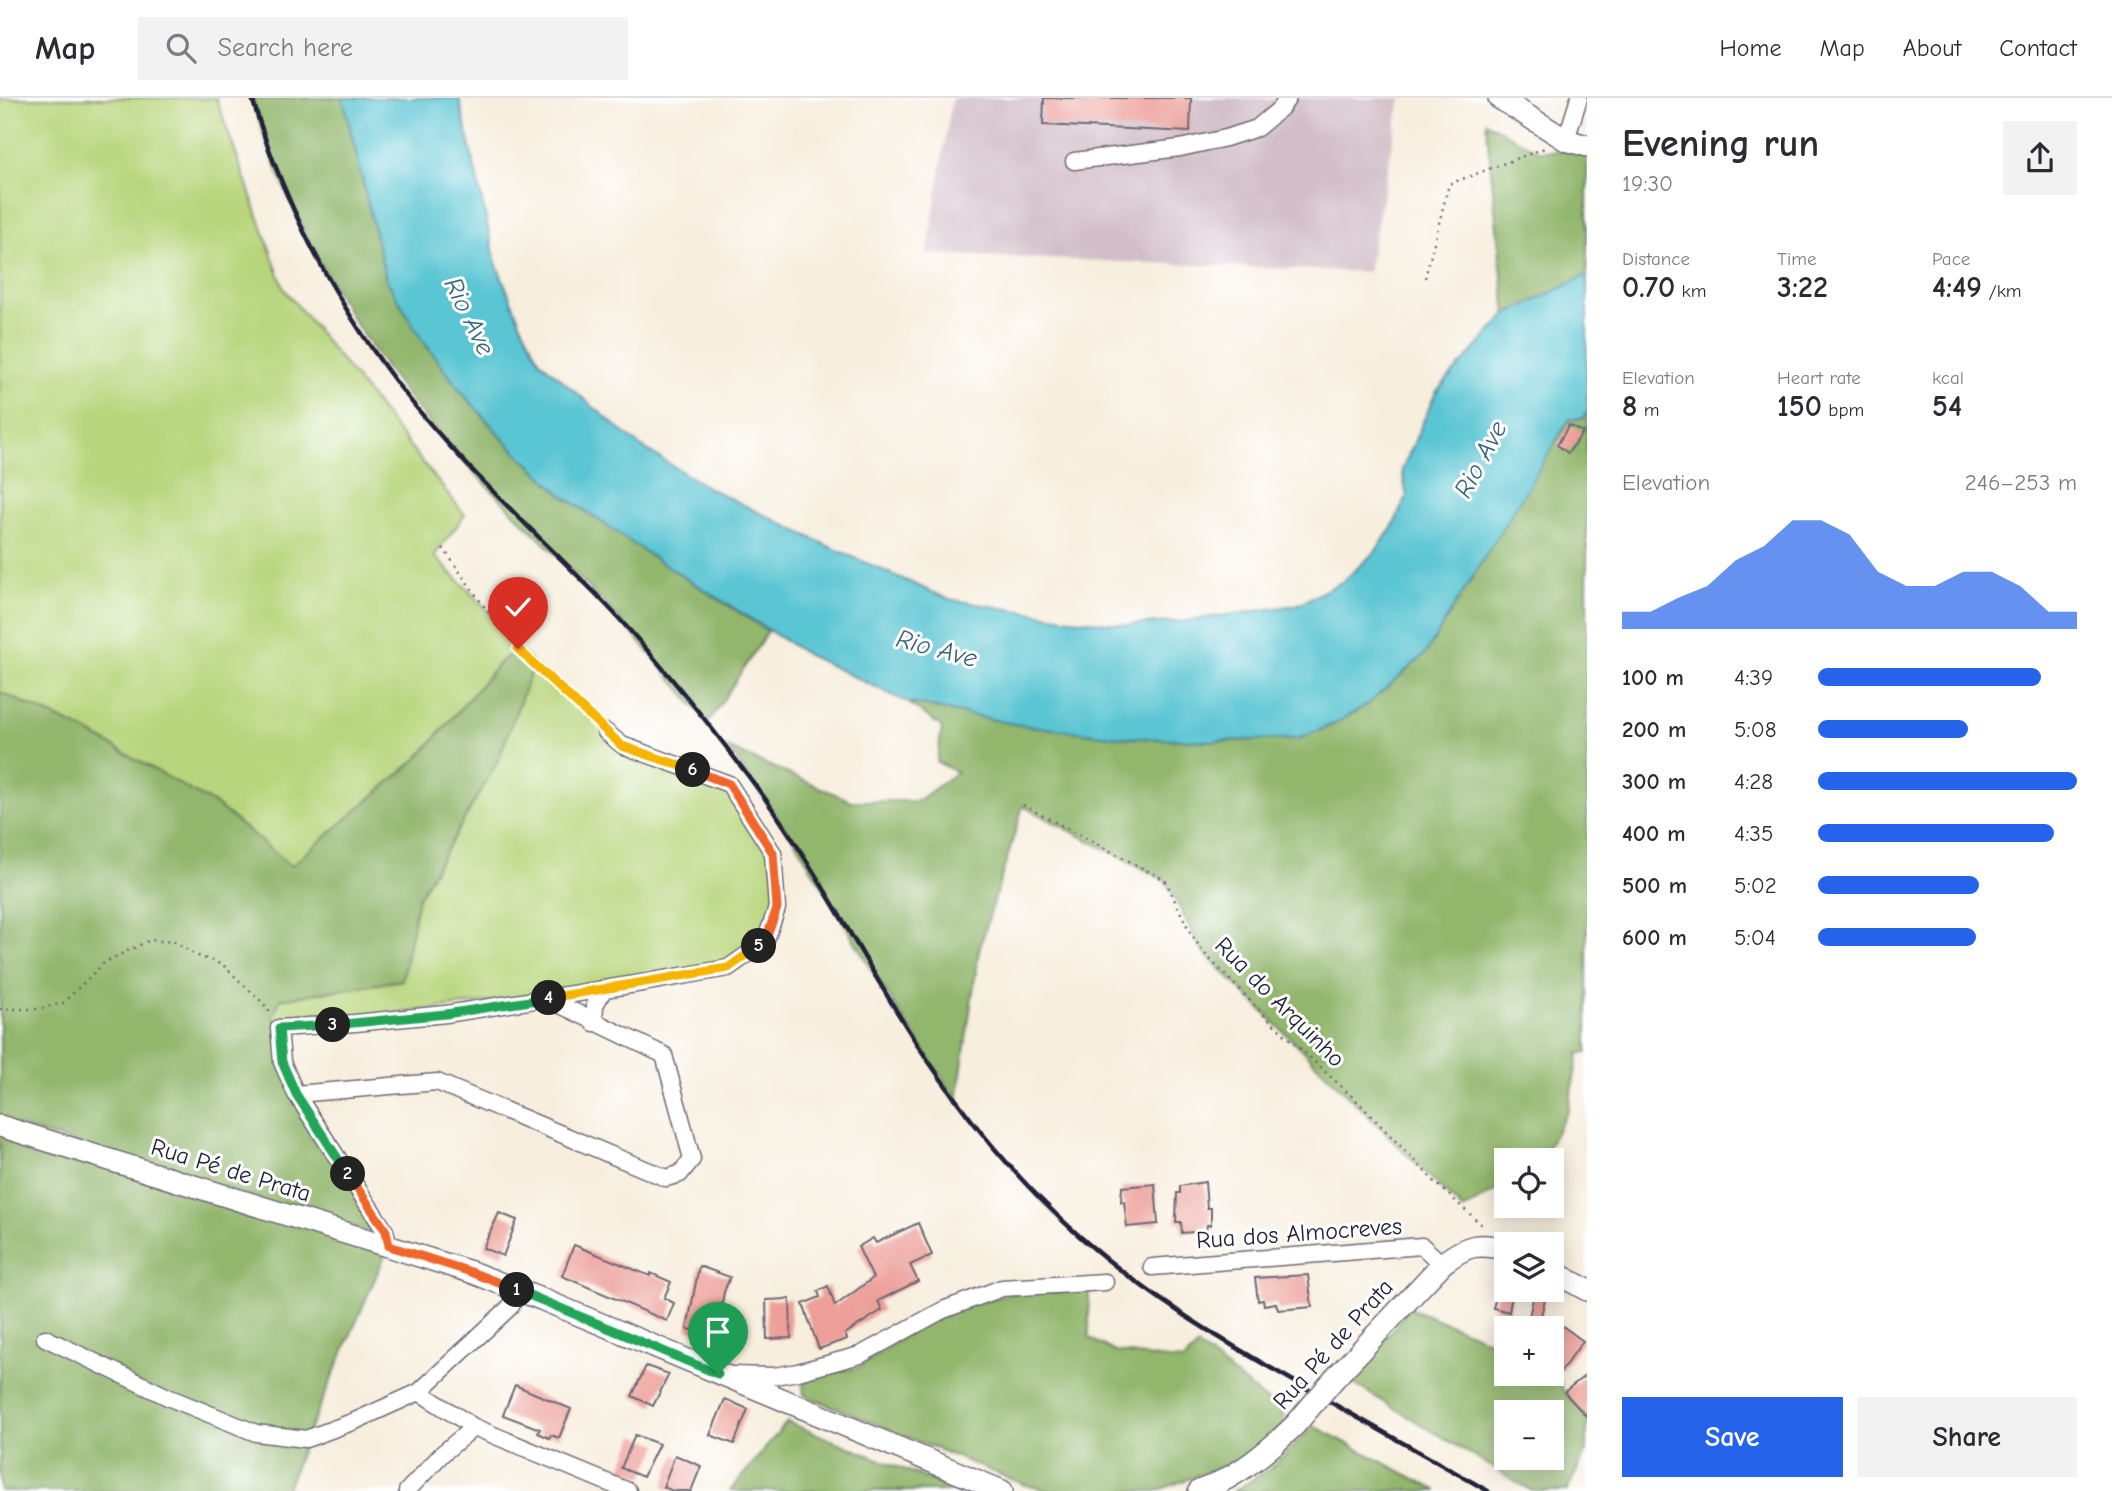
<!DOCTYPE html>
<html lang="en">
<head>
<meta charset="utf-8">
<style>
  body { margin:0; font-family:"Comic Neue",sans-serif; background:#f2f2f3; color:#2b2b33; height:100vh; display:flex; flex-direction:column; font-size:26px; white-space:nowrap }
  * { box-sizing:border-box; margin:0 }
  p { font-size:23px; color:#7c7c81 }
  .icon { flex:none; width:38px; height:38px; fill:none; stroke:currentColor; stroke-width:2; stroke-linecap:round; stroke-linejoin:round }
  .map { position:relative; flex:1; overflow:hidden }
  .details { display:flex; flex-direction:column; background:#fff; width:525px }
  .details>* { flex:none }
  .buttons { position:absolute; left:1494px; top:1050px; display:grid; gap:14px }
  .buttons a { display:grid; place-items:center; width:70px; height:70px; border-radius:0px; background:#fff; box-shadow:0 4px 18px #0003; font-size:35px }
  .pin { position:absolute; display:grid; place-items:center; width:60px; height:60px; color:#fff; margin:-72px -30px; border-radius:50% 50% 50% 0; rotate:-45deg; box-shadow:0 0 7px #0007 }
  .pin .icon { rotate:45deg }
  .km { position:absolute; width:35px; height:35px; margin:-18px; border-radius:50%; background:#222; color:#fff; font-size:19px; line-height:35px; text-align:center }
  .round { display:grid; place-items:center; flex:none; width:74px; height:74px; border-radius:0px; background:#f2f2f3 }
  .summary { display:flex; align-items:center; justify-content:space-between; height:119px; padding:0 35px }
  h1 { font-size:38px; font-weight:800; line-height:52px }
  .figures { display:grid; grid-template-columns:repeat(3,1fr); gap:10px; height:119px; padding:7px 35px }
  .figures div { display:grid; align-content:center }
  .figures b { font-size:30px; font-weight:800 }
  .figures small { font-size:19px; font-weight:400 }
  .figures p { font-size:19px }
  .chart { height:196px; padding:14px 35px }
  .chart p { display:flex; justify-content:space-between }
  .chart svg { width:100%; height:126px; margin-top:7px; fill:#2563eb; opacity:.7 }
  .cta { display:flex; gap:14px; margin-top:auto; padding:14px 35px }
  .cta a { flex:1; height:80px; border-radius:0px; background:#2563eb; color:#fff; font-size:28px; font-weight:800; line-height:80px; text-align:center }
  .cta a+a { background:#f2f2f3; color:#2b2b33 }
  ul { padding:0 35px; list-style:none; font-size:23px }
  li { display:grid; grid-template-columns:112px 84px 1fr; align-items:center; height:52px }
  li i { height:18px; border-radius:9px; background:#2563eb }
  header { display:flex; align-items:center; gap:42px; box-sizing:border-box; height:98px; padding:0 35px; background:#fff; border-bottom:2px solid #e1e1e2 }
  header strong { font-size:33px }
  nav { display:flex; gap:38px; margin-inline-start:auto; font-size:24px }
  .search { width:490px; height:63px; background:#f2f2f3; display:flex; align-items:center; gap:18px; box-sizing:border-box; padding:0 24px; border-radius:0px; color:#7c7c81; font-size:26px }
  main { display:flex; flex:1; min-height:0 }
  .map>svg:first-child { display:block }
</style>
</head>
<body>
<header>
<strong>Map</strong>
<div class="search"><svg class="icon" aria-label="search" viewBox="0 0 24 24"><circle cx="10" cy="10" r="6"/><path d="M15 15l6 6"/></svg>Search here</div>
<nav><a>Home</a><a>Map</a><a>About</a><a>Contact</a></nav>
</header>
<main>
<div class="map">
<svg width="1587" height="1393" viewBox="0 0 1587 1393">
  <rect width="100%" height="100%" fill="#fff"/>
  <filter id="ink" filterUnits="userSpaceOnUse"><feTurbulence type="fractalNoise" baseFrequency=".0143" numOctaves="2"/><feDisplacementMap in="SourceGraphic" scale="14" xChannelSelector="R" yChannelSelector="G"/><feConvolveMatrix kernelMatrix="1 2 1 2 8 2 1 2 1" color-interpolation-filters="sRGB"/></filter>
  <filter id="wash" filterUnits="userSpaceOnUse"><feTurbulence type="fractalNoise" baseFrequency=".00686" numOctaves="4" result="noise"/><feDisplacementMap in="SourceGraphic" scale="28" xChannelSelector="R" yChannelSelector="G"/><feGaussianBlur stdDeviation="1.57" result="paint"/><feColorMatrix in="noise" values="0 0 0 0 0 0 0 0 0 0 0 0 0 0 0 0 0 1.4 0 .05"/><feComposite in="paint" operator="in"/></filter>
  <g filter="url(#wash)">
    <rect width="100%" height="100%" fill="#f7eedd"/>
    <path fill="#d2bdc8" d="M952 0H1401L1368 174 927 156Z"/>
    <path fill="#b7d57c" stroke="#6c7c5c" stroke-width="2" d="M0 0H216L284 191 465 417 434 458 483 507 518 551 500 564 419 659 291 769 218 708 88 634 0 594Z
      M538 570 622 647 729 686 773 755 777 810 765 844 728 870 636 886 279 930 273 920 280 901 402 882 418 800 497 665 530 576Z"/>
    <path fill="#91b66c" stroke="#5a6c54" stroke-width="2" fill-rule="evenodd" d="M252 0H343L386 181 420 239 461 293 505 343 562 397 648 456 768 533 708 625C671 580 634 535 593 494 528 427 458 364 401 290 334 203 284 105 252 0Z
      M1486 24 1538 53H1587V177L1506 217Z
      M1587 313V955H1579L1568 1012 1541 1062H1507V1086L1463 1112 1202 853 1165 782 1023 708 979 852 957 1003 873 874 798 748 728 650 851 703H918L957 674 937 664 942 629 907 604 1118 639 1210 643 1298 641 1334 626 1368 606 1570 320 1583 321Z
      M518 551 538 570 530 576 497 665 418 800 402 882 280 901 273 919 279 930 282 964 367 1105 370 1134 0 1023V594L88 634 218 708 291 768 419 659 500 564Z
      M0 1028 389 1148 306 1340 286 1393H0Z
      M1089 1193V1240L1115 1254 1183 1263 1198 1248 1283 1315 1285 1330 1242 1361 1156 1393H1049L1023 1386 804 1297 803 1287 814 1276 857 1270 943 1212 1014 1195Z
      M1410 1210 1507 1250V1276L1552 1275 1558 1278 1564 1294 1587 1319V1351L1567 1393H1532L1349 1283ZM1507 1314H1552V1360H1507Z
      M787 1324 957 1393H730Z
      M1314 1328 1438 1393H1234L1271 1370Z"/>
    <path fill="#5ac5d3" stroke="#3e7487" stroke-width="2" d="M343 0H459L496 165 520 224 540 263 585 302 639 347 707 389 828 448 948 501 1071 521 1126 527 1186 523 1297 507 1342 484 1375 454 1393 428 1407 399 1402 372 1436 294 1506 217 1587 177V313L1583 321H1570L1425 556 1368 606 1334 626 1298 641 1210 643 1118 639 1013 626 907 604 808 557 648 456 562 397 505 343 461 293 420 239 386 181Z"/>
    <g id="blocks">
      <path fill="#ed9f98" d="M1044 0H1191L1190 34 1043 27Z
        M1569 327 1583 334 1568 355 1557 347Z
        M1205 1084 1207 1110H1211V1127H1207L1206 1133 1182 1135 1181 1124H1176L1177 1095H1180V1088Z
        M1155 1086 1158 1126 1127 1129 1124 1104H1121L1122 1089Z
        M499 1115 517 1122 503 1158 483 1150Z
        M918 1125 932 1157 910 1167 918 1183 878 1203 882 1212 845 1236 847 1241 819 1251 803 1206 820 1199 818 1193 828 1188 835 1208 873 1180 858 1149 873 1140 876 1145Z
        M574 1147 650 1178 651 1175 671 1184 664 1200 674 1205 667 1223 562 1178Z
        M699 1168 730 1179 724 1194 717 1237 687 1231Z
        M1308 1177 1312 1209 1278 1212 1276 1205 1264 1207 1263 1202 1258 1203 1255 1180Z
        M1498 1192H1513L1509 1214 1493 1210Z
        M1535 1192 1546 1197 1540 1222 1529 1219Z
        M790 1201 791 1240 767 1241 766 1202Z
        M1557 1224 1583 1243 1561 1273 1552 1267V1231Z
        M646 1268 669 1276 653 1308 632 1298Z
        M1587 1276V1319L1564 1294Z
        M515 1287 571 1311 559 1340 551 1337 549 1340 538 1335 540 1331 503 1317Z
        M725 1301 748 1311 734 1346 710 1337Z
        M635 1337 659 1346 643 1379 621 1370Z
        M675 1357 701 1368 691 1393H673L663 1389Z"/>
    </g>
  </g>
  <g filter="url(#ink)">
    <use href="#blocks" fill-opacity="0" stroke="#6d6974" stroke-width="2"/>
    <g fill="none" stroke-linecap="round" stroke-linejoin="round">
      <defs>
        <path id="minor" d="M1566 42 1579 0
          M1074 63 1180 50 1226 40 1257 30 1281 10 1288 0
          M594 925 595 907 604 891
          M296 996 437 984 666 1080 680 1076 692 1061 664 957 546 900
          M389 1148 385 1133 296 996 282 964 279 930 355 925 446 916 636 886 728 870 765 844 777 810 773 755 729 686 622 647 606 634
          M1152 1169 1422 1148 1434 1159 1439 1169
          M45 1240 170 1300 256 1335 306 1341 355 1323 419 1294 510 1209 519 1193
          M730 1277 774 1278 798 1274 860 1257 943 1212 1002 1190 1105 1184
          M419 1294 474 1329 628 1393
          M407 1393 443 1355 474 1329"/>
        <path id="tertiary" d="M1499 0 1566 42 1587 48
          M0 1028 471 1174 541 1201 1002 1393
          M1552 1173 1587 1192
          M1335 1280 1443 1165C1469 1146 1476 1145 1507 1151
          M1199 1393C1237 1380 1267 1354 1295 1327"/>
      </defs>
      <use href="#minor" stroke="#6d6974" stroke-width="19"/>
      <use href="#tertiary" stroke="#6d6974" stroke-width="24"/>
      <path stroke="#6d6974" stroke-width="2.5" stroke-dasharray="2 5" stroke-linecap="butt" d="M1425 180 1449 86 1545 50
        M443 450 483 507 518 551 594 624
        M1023 707 1165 782 1190 834 1202 853 1265 918 1358 1004 1435 1084 1485 1130
        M0 911H39L63 905 105 864 150 842 174 844 198 858 223 867 263 905 272 917"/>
      <use href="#minor" stroke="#fff" stroke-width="16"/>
      <use href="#tertiary" stroke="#fff" stroke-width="21"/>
      <path stroke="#22223b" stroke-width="4.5" d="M252 0C283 104 333 201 399 288 457 363 529 428 596 496 651 553 701 615 749 679 811 760 857 851 912 938 958 1010 1012 1077 1076 1135 1143 1195 1219 1241 1297 1285 1361 1322 1425 1357 1488 1393"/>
      <defs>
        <path id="tertiary-bridge" d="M1295 1327 1335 1280"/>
      </defs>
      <use href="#tertiary-bridge" stroke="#6d6974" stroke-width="24" stroke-linecap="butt"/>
      <use href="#tertiary-bridge" stroke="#fff" stroke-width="21"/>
    </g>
  </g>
  <g fill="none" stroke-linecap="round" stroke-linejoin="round" filter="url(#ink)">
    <defs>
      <path id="split-1" d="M517 1192 718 1276"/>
      <path id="split-2" d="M348 1076 386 1133 389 1148 471 1174 517 1192"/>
      <path id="split-3" d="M333 927 279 930 282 964 296 996 348 1076"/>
      <path id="split-4" d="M333 927 446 916 549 900"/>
      <path id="split-5" d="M549 900 728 870 759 848"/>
      <path id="split-6" d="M693 672 729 686 773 755 777 810 765 844 759 848"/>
      <path id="split-7" d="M518 551 622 648 693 672"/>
    </defs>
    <use href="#split-1" stroke="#fff" stroke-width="14"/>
    <use href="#split-2" stroke="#fff" stroke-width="14"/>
    <use href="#split-3" stroke="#fff" stroke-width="14"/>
    <use href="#split-4" stroke="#fff" stroke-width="14"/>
    <use href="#split-5" stroke="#fff" stroke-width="14"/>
    <use href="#split-6" stroke="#fff" stroke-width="14"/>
    <use href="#split-7" stroke="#fff" stroke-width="14"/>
    <use href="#split-1" stroke="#22a559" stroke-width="9"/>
    <use href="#split-2" stroke="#f0652b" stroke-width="9"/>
    <use href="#split-3" stroke="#22a559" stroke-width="9"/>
    <use href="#split-4" stroke="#22a559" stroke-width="9"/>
    <use href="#split-5" stroke="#f5b400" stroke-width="9"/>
    <use href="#split-6" stroke="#f0652b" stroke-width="9"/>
    <use href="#split-7" stroke="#f5b400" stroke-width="9"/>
  </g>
  <g text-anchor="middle" stroke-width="6" stroke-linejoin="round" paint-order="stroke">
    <g font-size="24" fill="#22223b" stroke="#fff">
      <text transform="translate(1280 904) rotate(45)" y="8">Rua do Arquinho</text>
      <text transform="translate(231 1072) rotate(17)" y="8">Rua Pé de Prata</text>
      <text transform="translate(1299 1135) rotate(-4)" y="8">Rua dos Almocreves</text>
      <text transform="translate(1333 1246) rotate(-48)" y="8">Rua Pé de Prata</text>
    </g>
    <g font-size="26" font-style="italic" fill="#386378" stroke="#fff">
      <text transform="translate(470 218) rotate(64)" y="9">Rio Ave</text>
      <text transform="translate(1480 361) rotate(-62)" y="9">Rio Ave</text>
      <text transform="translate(937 550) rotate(15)" y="9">Rio Ave</text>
    </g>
  </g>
</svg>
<div class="buttons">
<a><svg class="icon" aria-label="locate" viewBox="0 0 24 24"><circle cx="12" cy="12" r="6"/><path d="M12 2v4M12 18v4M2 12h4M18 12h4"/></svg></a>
<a><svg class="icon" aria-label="layers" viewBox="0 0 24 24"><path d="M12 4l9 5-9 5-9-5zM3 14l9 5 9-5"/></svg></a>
<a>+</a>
<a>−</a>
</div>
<div class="pin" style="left:718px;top:1276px;background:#1e9e55"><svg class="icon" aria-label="arrive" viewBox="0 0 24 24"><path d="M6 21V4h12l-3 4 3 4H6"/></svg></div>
<div class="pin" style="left:518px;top:551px;background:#d93025"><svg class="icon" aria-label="check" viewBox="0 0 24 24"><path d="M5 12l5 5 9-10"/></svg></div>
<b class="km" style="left:517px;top:1192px">1</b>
<b class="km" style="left:348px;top:1076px">2</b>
<b class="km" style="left:333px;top:927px">3</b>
<b class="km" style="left:549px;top:900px">4</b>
<b class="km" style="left:759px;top:848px">5</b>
<b class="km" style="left:693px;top:672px">6</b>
</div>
<section class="details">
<div class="summary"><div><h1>Evening run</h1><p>19:30</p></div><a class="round"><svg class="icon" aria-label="share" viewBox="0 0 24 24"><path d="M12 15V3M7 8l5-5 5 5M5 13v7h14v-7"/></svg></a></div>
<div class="figures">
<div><p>Distance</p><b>0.70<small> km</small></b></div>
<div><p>Time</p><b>3:22</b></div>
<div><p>Pace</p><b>4:49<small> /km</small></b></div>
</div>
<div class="figures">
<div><p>Elevation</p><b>8<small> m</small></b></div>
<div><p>Heart rate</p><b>150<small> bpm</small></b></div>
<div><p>kcal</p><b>54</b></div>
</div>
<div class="chart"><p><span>Elevation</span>246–253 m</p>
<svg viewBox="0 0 160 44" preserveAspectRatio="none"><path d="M0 44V38L10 38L20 33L30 29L40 20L50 15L60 6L70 6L80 11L90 24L100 29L110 29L120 24L130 24L140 29L150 38L160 38V44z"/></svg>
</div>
<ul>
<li><b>100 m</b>4:39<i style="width:86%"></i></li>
<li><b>200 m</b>5:08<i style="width:58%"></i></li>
<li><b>300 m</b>4:28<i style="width:100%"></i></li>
<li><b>400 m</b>4:35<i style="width:91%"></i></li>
<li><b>500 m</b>5:02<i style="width:62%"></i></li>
<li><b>600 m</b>5:04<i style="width:61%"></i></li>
</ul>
<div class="cta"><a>Save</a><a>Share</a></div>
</section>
</main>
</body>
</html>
